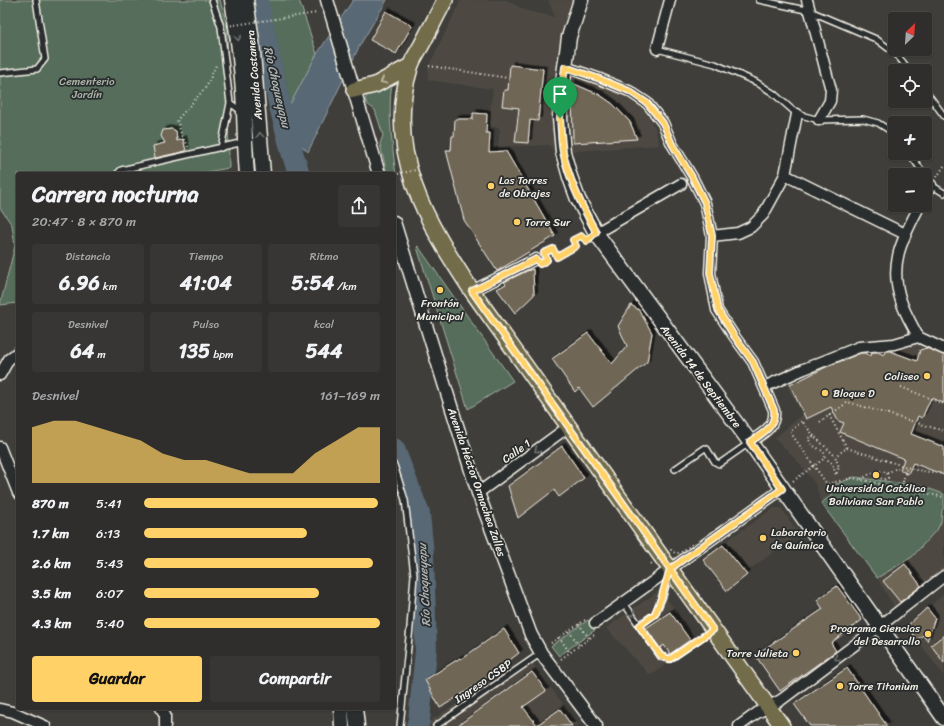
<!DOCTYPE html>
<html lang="es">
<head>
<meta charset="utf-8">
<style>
  body { margin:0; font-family:Sriracha,sans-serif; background:#373634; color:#f1f3f6; height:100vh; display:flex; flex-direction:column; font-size:15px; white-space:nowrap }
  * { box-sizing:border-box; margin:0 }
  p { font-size:13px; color:#a7a8a9 }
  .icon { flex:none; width:22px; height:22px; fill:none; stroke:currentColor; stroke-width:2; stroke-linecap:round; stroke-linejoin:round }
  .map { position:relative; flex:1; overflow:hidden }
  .drawer { position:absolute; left:16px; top:172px; width:380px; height:538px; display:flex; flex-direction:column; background:#2f2e2c; border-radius:4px; box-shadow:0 1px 3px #0004,0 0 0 1px #4a4a48 }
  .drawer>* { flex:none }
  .needle { width:26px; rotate:25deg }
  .tools { position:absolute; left:888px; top:12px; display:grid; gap:8px }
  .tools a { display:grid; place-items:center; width:44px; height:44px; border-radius:4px; background:#2f2e2c; box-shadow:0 1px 3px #0004,0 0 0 1px #4a4a48; font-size:20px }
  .pin { position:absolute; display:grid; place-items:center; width:34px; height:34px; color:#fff; margin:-41px -17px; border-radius:50% 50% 50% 0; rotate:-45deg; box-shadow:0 0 4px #0007 }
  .pin .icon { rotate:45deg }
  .round { display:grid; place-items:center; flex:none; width:42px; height:42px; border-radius:4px; background:#373634 }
  .head { display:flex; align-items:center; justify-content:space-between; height:68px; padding:0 16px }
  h1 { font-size:22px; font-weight:800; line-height:30px }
  .figures { display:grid; grid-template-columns:repeat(3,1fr); gap:6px; height:68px; padding:4px 16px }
  .figures div { display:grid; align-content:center; border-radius:4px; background:#373634; text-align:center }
  .figures b { font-size:20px; font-weight:800 }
  .figures small { font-size:11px; font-weight:400 }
  .figures p { font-size:11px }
  .chart { height:112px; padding:8px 16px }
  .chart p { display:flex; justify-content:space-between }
  .chart svg { width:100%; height:72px; margin-top:4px; fill:#ffd166; opacity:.7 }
  .button { display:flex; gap:8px; margin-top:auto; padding:8px 16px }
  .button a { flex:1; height:46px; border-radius:4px; background:#ffd166; color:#111; font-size:16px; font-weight:800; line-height:46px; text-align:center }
  .button a+a { background:#373634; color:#f1f3f6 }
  ul { padding:0 16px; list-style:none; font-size:13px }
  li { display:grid; grid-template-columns:64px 48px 1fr; align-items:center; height:30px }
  li i { height:10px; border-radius:5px; background:#ffd166 }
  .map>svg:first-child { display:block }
</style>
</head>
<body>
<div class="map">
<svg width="944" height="726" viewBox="0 0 944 726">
  <defs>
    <filter id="shadow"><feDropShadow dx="3.5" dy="-3.5" stdDeviation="0" flood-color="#0009"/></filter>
  </defs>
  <rect width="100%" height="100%" fill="#3f3e3a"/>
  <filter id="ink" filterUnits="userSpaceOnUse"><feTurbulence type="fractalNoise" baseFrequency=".025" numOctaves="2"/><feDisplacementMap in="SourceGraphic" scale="8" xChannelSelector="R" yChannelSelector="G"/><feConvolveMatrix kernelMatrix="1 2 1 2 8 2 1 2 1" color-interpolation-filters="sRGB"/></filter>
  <g filter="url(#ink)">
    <path fill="#4e4a43" d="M461 0H506L527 11 555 17 548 0H573L568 21 560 70 571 77 584 82 610 85 634 100 646 113 655 128 659 145 563 152 556 154 549 145 498 147 500 128 488 126 493 89 428 80 429 66Z
      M909 342 930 346 944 354V572L896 610 877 578 821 503 816 485 801 465 775 438 802 415 797 404 785 382 856 350Z
      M774 508H781L799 534 747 571 726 541Z
      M660 590 700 643 650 675 606 628Z
      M944 594V676L908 627 910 623Z
      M528 657 579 726H424V725Z"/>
    <path fill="#546d5a" stroke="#a4afa1" d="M0 0H220L227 26 229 168 195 174H18V303L0 305 15 246 12 225 0 208Z
      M257 0H299L317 54 279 125Z
      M392 82C387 115 393 150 397 183L394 184V174H387L380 144 383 135 375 110 367 104 365 99C370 89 383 86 392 82Z
      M418 246 513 381 468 409 417 247Z
      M854 477 921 486 944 494V508L942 510 941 522 938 528 912 557 877 578 821 503 831 496 833 491 832 486Z
      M588 620 595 630 559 656 551 646Z"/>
    <path fill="#586774" stroke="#969ea2" d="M353 0H387L360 45 308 152 279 125 317 54Z"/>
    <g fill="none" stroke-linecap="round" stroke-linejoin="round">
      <path stroke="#586774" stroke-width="22" d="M257 0 280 107 292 152 299 174
        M394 449 419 514 423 554 426 651 419 720 417 726"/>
    </g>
    <path fill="#706657" stroke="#f4f1e8" filter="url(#shadow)" d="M386 11 412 26 396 54 370 40Z
      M510 65 543 69 538 121 530 120 528 143 515 142 519 108 502 106 504 90H508Z
      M572 83 600 95 613 104 630 122 637 139 573 143Z
      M473 113 487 114 486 133H490L489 152 506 151 555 236 497 271 464 220 446 150H451L452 136H454L455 119H473Z
      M172 129 176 131 177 141 183 139 186 151 155 158 153 146 165 143 161 136 163 130Z
      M533 269 534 295 515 313 497 289 506 284 504 282 527 271Z
      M631 305 639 310 652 333 647 362 593 407 579 388 575 392 552 359 588 333 612 364 627 346 618 326Z
      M926 348 944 355V403L931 398 922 418 918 416 911 434 944 447V475L913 463 908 474 900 470 904 459 840 432 844 423 838 421 831 407 806 419 790 385 826 367 861 353H865L871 356 872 352H878L884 355 885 351H890L917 361 920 350Z
      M562 446 584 478 559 497 554 490 518 518 508 486Z
      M723 545 747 575 727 591 703 560Z
      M905 564 921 586 900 602 883 581Z
      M837 586 862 620 831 643 836 651 780 691 755 655 823 609 817 600Z
      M927 608 935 618 927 641 923 635 917 640 908 627 910 623Z
      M670 612 690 640 670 654 664 645 660 648 646 628Z
      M504 629 519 653 481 682 440 708 425 680 460 658 461 659Z
      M944 635V663L931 645Z
      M847 668 887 726H810L794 704Z
      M532 672 546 691 523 707 537 725 560 709 572 726H457Z"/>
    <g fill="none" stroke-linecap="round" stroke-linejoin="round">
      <defs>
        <path id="service" d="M212 0 221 27 230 103 241 111
          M759 0 810 11 876 39 896 54 910 71
          M657 49 715 64 756 82 773 93 797 114 819 120 863 119 878 123 892 132 895 136
          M0 73 37 69 45 59 36 0
          M925 90 944 116
          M221 148 230 103
          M909 153 925 175
          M117 174 121 170 244 142
          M925 176 931 185 944 193
          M394 465 405 500 414 575 410 627 400 726
          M675 469 705 448 707 449 715 462 719 464 749 443
          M669 574 663 596 655 614 639 625 661 657 670 659 712 630
          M624 603 639 625
          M436 726 541 653"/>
        <path id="minor" d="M807 0 831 90 830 101 819 120
          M657 49 670 0
          M565 67 600 79 629 91 647 103 663 123 672 144 692 177 705 203 712 236 710 273 717 310 734 336 753 362 774 410C776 427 763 433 750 442
          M785 175 905 234
          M925 196 931 185
          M596 233 681 184
          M712 236 738 233 751 227 763 215 785 175 797 114
          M472 291 536 259
          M918 337C913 326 905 314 901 301 888 263 903 238 920 205
          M918 337 944 349
          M0 375 9 359 18 352
          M764 387 804 369 859 347 894 344 918 337
          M0 447 18 493
          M478 493 568 427
          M595 623 782 489
          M161 708 165 715V726
          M0 709 13 712 45 726
          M739 726 757 713 781 700 880 626 944 576"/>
        <path id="tertiary" d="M327 0 379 174
          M394 222 478 493 531 635 541 653 596 726"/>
        <path id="secondary" d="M232 0C238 37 243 75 244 113 245 133 245 153 247 174
          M246 0 252 41 263 174
          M581 0 569 37 561 97 560 118 563 152 570 177 578 199 596 233 750 442 944 718
          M341 708 342 726
          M355 708 357 726"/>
        <path id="primary" d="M445 0C437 15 429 31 421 46 417 53 412 60 410 68 384 152 427 223 472 291L782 726
          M354 90 375 85 410 66"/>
      </defs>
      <use href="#service" stroke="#f4f1e8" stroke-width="8"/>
      <use href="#minor" stroke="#f4f1e8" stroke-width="13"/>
      <use href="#tertiary" stroke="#f4f1e8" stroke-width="15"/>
      <use href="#secondary" stroke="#f4f1e8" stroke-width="17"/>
      <use href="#primary" stroke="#f4f1e8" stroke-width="18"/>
      <path stroke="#f4f1e8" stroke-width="2" stroke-dasharray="1 3" stroke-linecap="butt" d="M429 66 508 78
        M188 147 187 144 182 137 177 120 207 86 216 65
        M937 177 944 166
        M544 253 553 249 557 257 576 246 573 240 581 236 582 237
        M901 387 944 404
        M829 415 847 448 835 456
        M820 422 848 402 944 431
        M814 436 802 421 790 432 827 484 852 478 944 497
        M847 448 916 470 944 474
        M887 473 897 468 905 473
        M861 479 874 472 883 480 888 478 887 473 883 471 874 472
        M793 481 825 458 824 452 812 445 808 438 814 436 835 456 839 467 836 475 832 463 825 458
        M901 487 905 485 903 481 907 467
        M579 624 589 638
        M569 631 579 645
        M559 637 570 653
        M551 643 585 620
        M561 659 594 635"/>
      <use href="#service" stroke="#2a2d2e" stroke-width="5"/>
      <use href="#minor" stroke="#2a2d2e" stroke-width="10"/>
      <use href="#tertiary" stroke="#2a2d2e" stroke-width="12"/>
      <use href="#secondary" stroke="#2a2d2e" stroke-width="14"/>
      <use href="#primary" stroke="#726c4b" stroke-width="15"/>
      <path stroke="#f4f1e8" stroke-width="2" stroke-dasharray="1 3" stroke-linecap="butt" d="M227 26 317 13
        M398 174 420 169
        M651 564 671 550 675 553H680L694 543"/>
    </g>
    <defs><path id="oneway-chevron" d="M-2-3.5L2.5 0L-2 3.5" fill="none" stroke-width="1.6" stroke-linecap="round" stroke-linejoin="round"/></defs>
    <g stroke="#71726f">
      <use href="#oneway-chevron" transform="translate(238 38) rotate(84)"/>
      <use href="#oneway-chevron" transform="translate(260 135) rotate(-95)"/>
      <use href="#oneway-chevron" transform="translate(537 450) rotate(144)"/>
      <use href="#oneway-chevron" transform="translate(632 614) rotate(56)"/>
      <use href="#oneway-chevron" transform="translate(837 658) rotate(143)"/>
    </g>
    <use stroke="#c0bca9" href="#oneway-chevron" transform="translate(383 81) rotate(152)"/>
  </g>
  <g fill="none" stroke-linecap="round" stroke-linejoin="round" filter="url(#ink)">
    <defs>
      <path id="route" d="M560 118C561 129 561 141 563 152 569 181 582 207 596 232L587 241 581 236 573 240 576 246 557 257 553 249 544 253 547 260 540 264 536 259 472 291 670 569 662 596 655 614 639 626 661 656 670 659 713 630 670 569 782 489 750 442C763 433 776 427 774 410L753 362 734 336 718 310 710 273 712 236 705 203 692 177 672 144 663 123 647 103 629 91 600 79 565 67 561 97 560 118"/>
    </defs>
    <use href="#route" stroke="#fff" stroke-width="8"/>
    <use href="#route" stroke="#ffd166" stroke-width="5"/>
  </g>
  <g fill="#ffd166" stroke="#2a2d2e" stroke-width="1.5">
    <circle cx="491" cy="186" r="4"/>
    <circle cx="517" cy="222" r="4"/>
    <circle cx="440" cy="290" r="4"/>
    <circle cx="927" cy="376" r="4"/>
    <circle cx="825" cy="393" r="4"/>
    <circle cx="876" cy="475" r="4"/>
    <circle cx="763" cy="538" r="4"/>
    <circle cx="928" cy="634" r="4"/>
    <circle cx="796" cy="653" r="4"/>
    <circle cx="840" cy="686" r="4"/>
  </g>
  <g text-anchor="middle" stroke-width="3.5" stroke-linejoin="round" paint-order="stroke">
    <g font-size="11" fill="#f4f1e8" stroke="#2a2d2e">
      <text transform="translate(254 75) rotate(-95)" y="4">Avenida Costanera</text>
      <text transform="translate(701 376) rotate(53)" y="4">Avenida 14 de Septiembre</text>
      <text transform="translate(516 451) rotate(-36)" y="4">Calle 1</text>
      <text transform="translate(477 482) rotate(71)" y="4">Avenida Héctor Ormachea Zalles</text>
      <text transform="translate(483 681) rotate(-35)" y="4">Ingreso CSBP</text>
    </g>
    <g font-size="11" fill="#acb6a8" stroke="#2a2d2e">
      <text x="87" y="85">Cementerio<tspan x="87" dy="13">Jardín</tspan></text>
    </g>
    <g font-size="11" fill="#f4f1e8" stroke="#2a2d2e" text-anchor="start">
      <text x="499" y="184">Las Torres<tspan x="499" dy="13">de Obrajes</tspan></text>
      <text x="525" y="226">Torre Sur</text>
      <text x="440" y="307" text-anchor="middle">Frontón<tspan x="440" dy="13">Municipal</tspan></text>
      <text x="919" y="380" text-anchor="end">Coliseo</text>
      <text x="833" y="397">Bloque D</text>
      <text x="876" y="492" text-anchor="middle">Universidad Católica<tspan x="876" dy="13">Boliviana San Pablo</tspan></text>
      <text x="771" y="536">Laboratorio<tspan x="771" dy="13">de Química</tspan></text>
      <text x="920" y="632" text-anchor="end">Programa Ciencias<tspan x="920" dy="13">del Desarrollo</tspan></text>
      <text x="788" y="657" text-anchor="end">Torre Julieta</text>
      <text x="848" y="690">Torre Titanium</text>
    </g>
    <g font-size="12" font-style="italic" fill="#aeb3b4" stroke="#2a2d2e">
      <text transform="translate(277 87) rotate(77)" y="4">Río Choqueyapu</text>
      <text transform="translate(424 585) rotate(-93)" y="4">Río Choqueyapu</text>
    </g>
  </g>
</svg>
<div class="tools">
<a><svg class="needle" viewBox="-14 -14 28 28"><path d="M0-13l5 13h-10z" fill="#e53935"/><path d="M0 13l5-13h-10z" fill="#a7a8a9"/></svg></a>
<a><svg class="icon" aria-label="locate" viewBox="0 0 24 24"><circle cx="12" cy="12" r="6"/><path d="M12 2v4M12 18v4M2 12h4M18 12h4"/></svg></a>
<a>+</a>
<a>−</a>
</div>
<div class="pin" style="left:560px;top:118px;background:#1e9e55"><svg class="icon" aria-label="arrive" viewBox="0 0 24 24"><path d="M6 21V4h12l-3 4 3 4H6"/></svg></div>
<section class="drawer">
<div class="head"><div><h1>Carrera nocturna</h1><p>20:47 · 8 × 870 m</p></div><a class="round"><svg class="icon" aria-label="share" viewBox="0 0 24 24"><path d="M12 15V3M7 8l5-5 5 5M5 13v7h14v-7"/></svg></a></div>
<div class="figures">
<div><p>Distancia</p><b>6.96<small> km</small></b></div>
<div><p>Tiempo</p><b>41:04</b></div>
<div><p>Ritmo</p><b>5:54<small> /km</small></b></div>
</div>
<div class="figures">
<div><p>Desnivel</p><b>64<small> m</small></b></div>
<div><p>Pulso</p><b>135<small> bpm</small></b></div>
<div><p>kcal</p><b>544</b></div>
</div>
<div class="chart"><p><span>Desnivel</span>161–169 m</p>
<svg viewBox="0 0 160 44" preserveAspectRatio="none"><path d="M0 44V10L10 6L20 6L30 10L40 14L50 18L60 26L70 30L80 30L90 34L100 38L110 38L120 38L130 26L140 18L150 10L160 10V44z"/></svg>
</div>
<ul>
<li><b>870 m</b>5:41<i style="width:99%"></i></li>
<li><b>1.7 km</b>6:13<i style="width:69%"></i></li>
<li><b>2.6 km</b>5:43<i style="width:97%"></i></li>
<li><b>3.5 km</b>6:07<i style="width:74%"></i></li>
<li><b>4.3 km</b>5:40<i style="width:100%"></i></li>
</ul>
<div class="button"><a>Guardar</a><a>Compartir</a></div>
</section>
</div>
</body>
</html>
